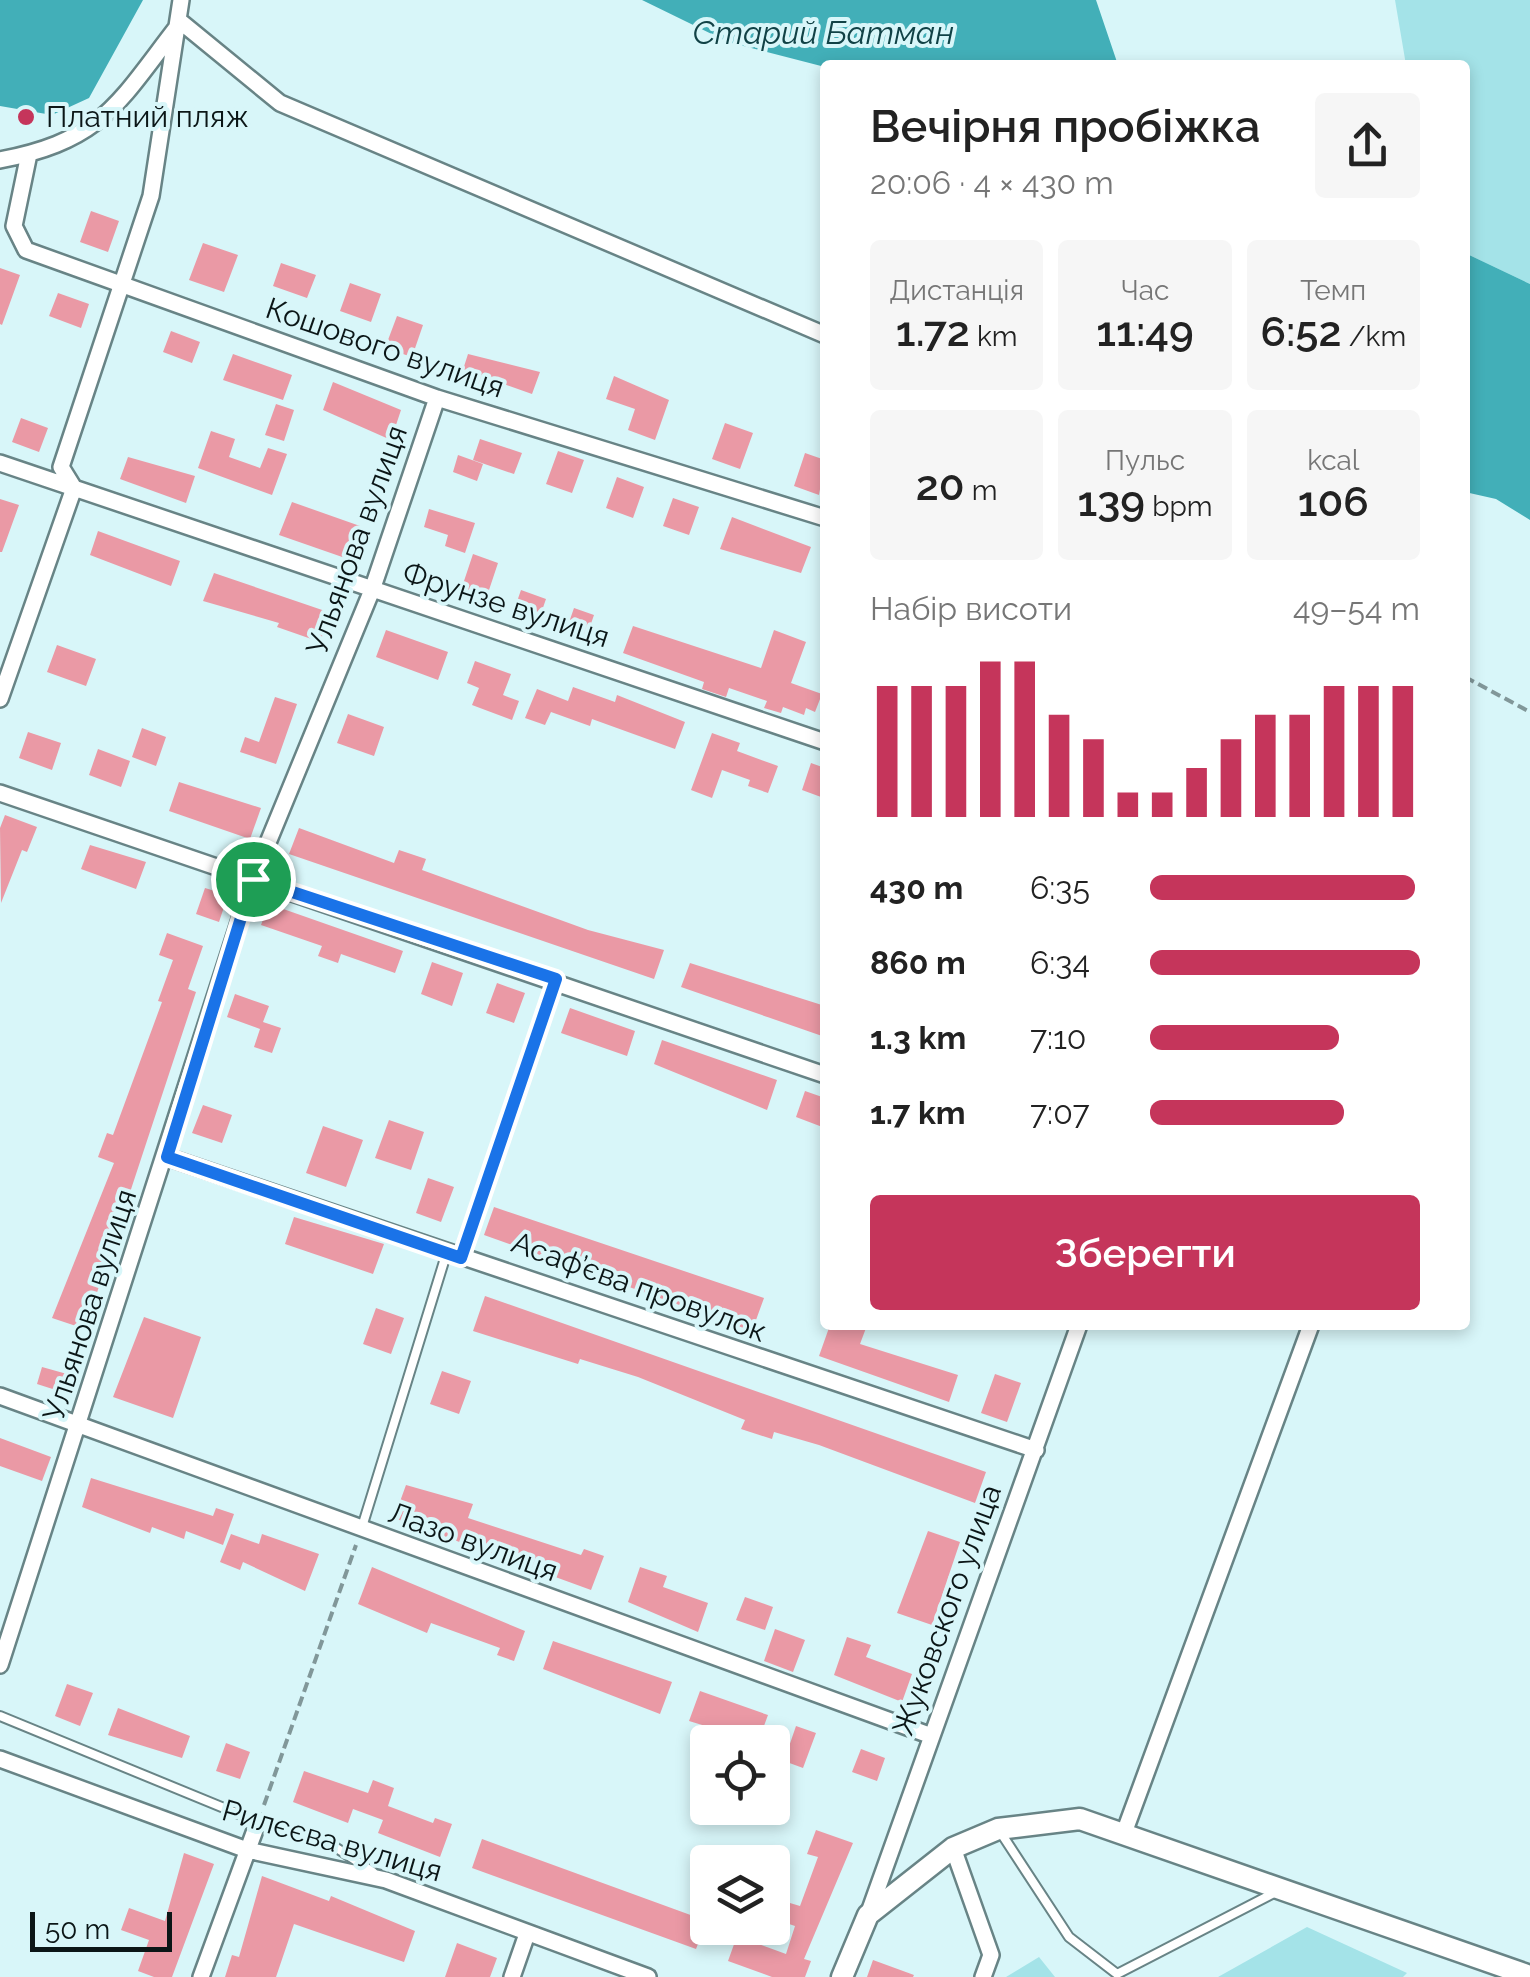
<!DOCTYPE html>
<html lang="uk">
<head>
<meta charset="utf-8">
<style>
  body { margin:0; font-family:Raleway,sans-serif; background:#f6f6f6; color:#222; height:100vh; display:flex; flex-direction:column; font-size:38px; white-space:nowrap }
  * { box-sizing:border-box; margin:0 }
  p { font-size:32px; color:#767676 }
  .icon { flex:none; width:55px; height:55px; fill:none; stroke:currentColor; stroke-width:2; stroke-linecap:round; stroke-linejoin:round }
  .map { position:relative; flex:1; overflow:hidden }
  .panel { position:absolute; left:820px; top:60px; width:650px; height:1270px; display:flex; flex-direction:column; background:#fff; border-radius:10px; box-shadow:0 5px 15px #0003 }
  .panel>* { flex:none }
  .fabs { position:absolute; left:690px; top:1725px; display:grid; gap:20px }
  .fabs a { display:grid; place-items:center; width:100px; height:100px; border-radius:10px; background:#fff; box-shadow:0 5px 15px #0003; font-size:50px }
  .scale { position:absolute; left:30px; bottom:25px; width:142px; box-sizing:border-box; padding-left:10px; border:5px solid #0b1617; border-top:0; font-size:28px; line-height:35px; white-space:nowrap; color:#0b1617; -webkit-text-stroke:8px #d8f6f9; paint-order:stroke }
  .pin { position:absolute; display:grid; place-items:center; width:85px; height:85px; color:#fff; margin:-42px; border:5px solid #fff; border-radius:50%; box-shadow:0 2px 10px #0007 }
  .round { display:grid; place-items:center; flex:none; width:105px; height:105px; border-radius:10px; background:#f6f6f6 }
  .headline { display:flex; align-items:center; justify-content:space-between; height:170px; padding:0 50px }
  h1 { font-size:45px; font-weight:600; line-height:75px }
  .metrics { display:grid; grid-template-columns:repeat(3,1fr); gap:15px; height:170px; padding:10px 50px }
  .metrics div { display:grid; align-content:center; border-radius:10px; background:#f6f6f6; text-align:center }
  .metrics b { font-size:42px; font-weight:600 }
  .metrics small { font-size:28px; font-weight:400 }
  .metrics p { font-size:28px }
  .chart { height:280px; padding:20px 50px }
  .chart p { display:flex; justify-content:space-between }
  .chart svg { width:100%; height:180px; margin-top:10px; stroke:#c5355b; stroke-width:6 }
  .cta { display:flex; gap:20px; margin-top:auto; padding:20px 50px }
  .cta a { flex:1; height:115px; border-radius:10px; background:#c5355b; color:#fff; font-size:40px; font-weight:600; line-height:115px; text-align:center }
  ul { padding:0 50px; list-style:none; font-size:32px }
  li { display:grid; grid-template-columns:160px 120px 1fr; align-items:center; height:75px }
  li i { height:25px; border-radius:12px; background:#c5355b }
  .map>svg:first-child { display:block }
</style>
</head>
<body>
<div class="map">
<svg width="1530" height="1977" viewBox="0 0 1530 1977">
  <rect width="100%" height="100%" fill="#d8f6f9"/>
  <path fill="#a4e3e8" d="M1395 0H1530V284L1465 253V65H1406Z
    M1307 1927 1407 1973 1403 1977H1218Z
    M1039 1957 1055 1977H1006Z"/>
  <path fill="#42afb8" d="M0 0H143L89 98 52 115 0 106Z
    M642 0H1096L1118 65 825 67 728 42Z
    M1465 253 1530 284V520L1496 499 1465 492Z"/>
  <path fill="#ea99a5" d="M91 211 119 221 108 252 80 242Z
    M203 243 238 255 224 292 189 280Z
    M281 263 316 275 307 298 273 286Z
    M0 268 20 275 2 325 0 324Z
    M350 283 381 294 371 322 340 311Z
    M58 293 89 304 81 328 49 316Z
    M397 316 423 325 412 357 385 348Z
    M171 331 200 342 192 363 163 352Z
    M233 354 292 375 283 400 223 380Z
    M468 354 540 372 532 394 495 381 492 389 460 379Z
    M614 376 669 400 655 440 628 430 635 409 606 399Z
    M333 382 401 410 391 440 323 410Z
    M276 404 294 410 284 441 265 435Z
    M21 418 48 428 39 452 12 442Z
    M725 423 753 433 740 469 712 459Z
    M211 431 235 439 229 457 260 468 268 448 287 454 272 495 198 468Z
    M480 439 522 453 514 474 473 460Z
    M558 451 584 460 572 493 546 484Z
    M805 453 825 460 819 495 794 486Z
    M458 455 483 464 477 481 453 472Z
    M128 457 195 476 186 503 120 479Z
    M617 477 644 487 633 518 606 508Z
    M673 498 699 507 689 535 663 526Z
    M0 499 19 505 2 552H0Z
    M292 502 360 526 348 559 279 535Z
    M429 509 475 523 465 553 445 546 448 535 424 527Z
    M732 517 811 547 801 573 720 549Z
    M98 531 180 561 171 586 90 555Z
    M473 554 498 563 484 605 459 596Z
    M214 573 331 613 320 642 277 627 279 623 203 601Z
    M521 590 546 599 538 622 513 613Z
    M574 608 594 615 586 638 566 631Z
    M633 626 761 668 774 630 806 642 791 683 822 694 815 712 806 708 804 715 783 707 781 713 764 708 767 701 729 688 726 697 702 689 704 682 623 653Z
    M386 630 448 652 438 680 376 657Z
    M57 645 96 659 86 686 47 672Z
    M475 661 511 674 503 695 519 701 512 720 472 705 479 688 467 683Z
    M573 687 615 702 617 695 685 722 675 749 592 719 590 726 551 712 545 725 525 718 537 689 568 701Z
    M275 697 297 704 276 764 240 752 245 737 259 742Z
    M348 714 384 727 374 756 337 743Z
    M142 728 166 737 156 766 132 757Z
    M28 732 61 743 52 770 19 758Z
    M712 733 740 743 737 751 778 766 768 793 748 786 750 780 722 770 712 798 691 790Z
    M98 749 130 761 121 787 89 775Z
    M811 763 825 768 821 797 802 790Z
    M179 782 261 808 250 839 169 811Z
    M5 815 37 827 27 852 22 850 1 903 0 828Z
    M299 828 394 863 399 850 426 859 422 870 588 930 664 950 654 979 289 854Z
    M90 845 146 862 136 889 81 869Z
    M205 888 228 895 219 922 196 914Z
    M269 904 403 951 395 973 341 954 338 963 318 956 322 946 261 925Z
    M167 933 203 946 188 989 196 992 85 1329 52 1318 114 1163 98 1157 107 1133 113 1135 162 1002 158 1001 173 960 159 955Z
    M432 962 463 973 452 1006 421 994Z
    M690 963 825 1006V1037L681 987Z
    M497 983 525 993 514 1023 486 1013Z
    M235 994 269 1006 263 1022 281 1028 272 1053 254 1047 260 1029 227 1017Z
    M570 1008 635 1031 627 1056 561 1033Z
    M662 1040 777 1080 767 1110 654 1064Z
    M805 1091 825 1098V1128L796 1117Z
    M203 1105 232 1115 222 1143 192 1133Z
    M389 1120 424 1132 411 1170 375 1158Z
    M323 1126 363 1140 346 1187 306 1173Z
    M428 1178 454 1187 441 1222 416 1213Z
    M494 1207 764 1298 752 1331 484 1235Z
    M294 1217 384 1244 373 1274 285 1244Z
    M485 1296 986 1472 975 1503 819 1445 774 1432 772 1439 741 1429 745 1420 638 1377 580 1359 578 1364 473 1331Z
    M376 1308 404 1318 391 1354 363 1344Z
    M144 1317 201 1337 173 1418 113 1397Z
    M830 1325 866 1328 860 1344 958 1375 949 1402 819 1356Z
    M42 1367 67 1374 62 1392 37 1384Z
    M442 1371 471 1381 459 1414 430 1404Z
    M995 1374 1021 1383 1007 1422 981 1413Z
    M0 1438 51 1457 42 1481 0 1466Z
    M91 1478 213 1516 216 1508 234 1514 223 1545 186 1531 184 1539 152 1527 150 1533 82 1507Z
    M406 1485 473 1504 468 1518 581 1555 584 1549 604 1556 591 1590 394 1518Z
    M928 1531 960 1542 932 1625 897 1613Z
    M231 1534 259 1544 262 1534 319 1554 305 1591 243 1562 240 1570 220 1562Z
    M372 1567 525 1631 514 1661 497 1655 500 1648 431 1623 427 1633 358 1604Z
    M640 1567 667 1576 663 1587 708 1603 698 1632 628 1602Z
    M745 1597 773 1607 765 1630 736 1620Z
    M775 1629 805 1640 793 1672 764 1661Z
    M847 1637 871 1645 866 1657 912 1674 902 1702 834 1675Z
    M553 1641 672 1682 660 1714 543 1669Z
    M67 1684 93 1693 80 1726 55 1716Z
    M700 1691 768 1715 758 1742 689 1721Z
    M118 1708 190 1736 182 1758 108 1735Z
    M796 1726 816 1733 803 1768 784 1761Z
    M226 1743 250 1752 240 1779 216 1771Z
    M861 1749 885 1758 877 1781 852 1772Z
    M304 1771 368 1793 373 1780 394 1788 388 1806 433 1823 435 1818 452 1824 440 1857 378 1833 383 1820 353 1809 348 1823 293 1802Z
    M816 1830 853 1843 804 1959 811 1961 805 1977H772L728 1961 737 1936 786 1954 795 1926 783 1922 790 1903 800 1906 818 1857 807 1854Z
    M482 1839 707 1921 696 1949 472 1868Z
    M184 1853 214 1864 172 1977H154L138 1971 149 1940 121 1930 129 1908 165 1921Z
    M262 1876 329 1901 331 1896 415 1931 404 1962 294 1924 276 1977H225L232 1955 239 1957Z
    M457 1943 497 1958 490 1977H445Z
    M873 1960 914 1975 913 1977H867Z"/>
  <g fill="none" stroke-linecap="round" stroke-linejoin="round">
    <defs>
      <path id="lane" d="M462 1254 554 984
        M362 1527 446 1255
        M0 1716 258 1822 329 1843 373 1872
        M1001 1833 1069 1937 1117 1974 1278 1891"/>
      <path id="street" d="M29 154 14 226 26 250 437 398 825 518
        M0 160C105 140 119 101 181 22L280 103 825 335
        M0 463 825 742
        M0 699 74 488 61 467 151 196 181 0
        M0 793 825 1075
        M167 1157 1036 1450
        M0 1396 929 1735
        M0 1665 253 879 372 590 437 398
        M0 1759 247 1850 386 1880 648 1977
        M1124 1833 1311 1325
        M953 1848 991 1955 983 1977
        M868 1915 1079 1325
        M201 1977 258 1822
        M512 1977 527 1934"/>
      <path id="secondary" d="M842 1977 868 1915 953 1848 998 1829 1080 1819 1530 1976"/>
    </defs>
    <use href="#lane" stroke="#688486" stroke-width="12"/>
    <use href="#street" stroke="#688486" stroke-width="20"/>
    <use href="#secondary" stroke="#688486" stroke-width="25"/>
    <path stroke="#819799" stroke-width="4" stroke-dasharray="10 5" stroke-linecap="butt" d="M1465 677 1530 712
      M264 1805 356 1545"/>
    <use href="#lane" stroke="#fff" stroke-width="8"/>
    <use href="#street" stroke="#fff" stroke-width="15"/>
    <use href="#secondary" stroke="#fff" stroke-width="20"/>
  </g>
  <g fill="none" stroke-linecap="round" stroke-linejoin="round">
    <defs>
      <path id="route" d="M253 879 556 979 461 1258 167 1157Z"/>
    </defs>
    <use href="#route" stroke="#fff" stroke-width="20"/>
    <use href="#route" stroke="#1a73e8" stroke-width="12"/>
  </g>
  <circle fill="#c5355b" stroke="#d8f6f9" stroke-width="4" cx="26" cy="117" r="10"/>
  <g text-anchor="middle" stroke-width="8" stroke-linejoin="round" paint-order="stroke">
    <g font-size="30" fill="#0b1617" stroke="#d8f6f9" text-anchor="start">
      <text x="46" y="127">Платний пляж</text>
    </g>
    <g font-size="30" fill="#0b1617" stroke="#d8f6f9">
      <text transform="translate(385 348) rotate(19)" y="10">Кошового вулиця</text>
      <text transform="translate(357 540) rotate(-70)" y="10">Ульянова вулиця</text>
      <text transform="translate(506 605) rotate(18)" y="10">Фрунзе вулиця</text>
      <text transform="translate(639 1287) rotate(20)" y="10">Асаф’єва провулок</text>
      <text transform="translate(90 1305) rotate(-72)" y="10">Ульянова вулиця</text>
      <text transform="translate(473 1542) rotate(20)" y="10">Лазо вулиця</text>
      <text transform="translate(947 1610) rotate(-70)" y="10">Жуковского улица</text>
      <text transform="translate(332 1841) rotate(16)" y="10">Рилєєва вулиця</text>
    </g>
    <g font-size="32" font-style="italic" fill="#114246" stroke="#d8f6f9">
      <text x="823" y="44">Старий Батман</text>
    </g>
  </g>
</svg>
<div class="fabs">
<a><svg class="icon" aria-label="locate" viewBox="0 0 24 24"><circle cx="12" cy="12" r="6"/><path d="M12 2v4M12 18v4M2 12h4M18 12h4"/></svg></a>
<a><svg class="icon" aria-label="layers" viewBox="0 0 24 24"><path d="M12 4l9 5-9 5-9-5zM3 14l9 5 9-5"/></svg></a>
</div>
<div class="scale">50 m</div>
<div class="pin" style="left:253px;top:879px;background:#1e9e55"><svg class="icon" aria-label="arrive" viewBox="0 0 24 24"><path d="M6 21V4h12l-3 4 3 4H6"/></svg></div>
<section class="panel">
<div class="headline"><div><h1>Вечірня пробіжка</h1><p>20:06 · 4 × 430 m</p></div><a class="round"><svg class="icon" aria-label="share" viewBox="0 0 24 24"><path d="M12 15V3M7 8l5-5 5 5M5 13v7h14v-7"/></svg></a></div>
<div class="metrics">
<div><p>Дистанція</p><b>1.72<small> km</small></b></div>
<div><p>Час</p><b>11:49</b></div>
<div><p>Темп</p><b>6:52<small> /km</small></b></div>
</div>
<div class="metrics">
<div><b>20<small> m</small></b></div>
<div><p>Пульс</p><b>139<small> bpm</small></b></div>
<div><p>kcal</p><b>106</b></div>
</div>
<div class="chart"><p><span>Набір висоти</span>49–54 m</p>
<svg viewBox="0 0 160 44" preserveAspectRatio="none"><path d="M5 44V12M15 44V12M25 44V12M35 44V6M45 44V6M55 44V19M65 44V25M75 44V38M85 44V38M95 44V32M105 44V25M115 44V19M125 44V19M135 44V12M145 44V12M155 44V12"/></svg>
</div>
<ul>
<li><b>430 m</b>6:35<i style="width:98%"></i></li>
<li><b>860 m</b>6:34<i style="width:100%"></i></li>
<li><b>1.3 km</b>7:10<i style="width:70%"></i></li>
<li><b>1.7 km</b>7:07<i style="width:72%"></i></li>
</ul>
<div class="cta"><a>Зберегти</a></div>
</section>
</div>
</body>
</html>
